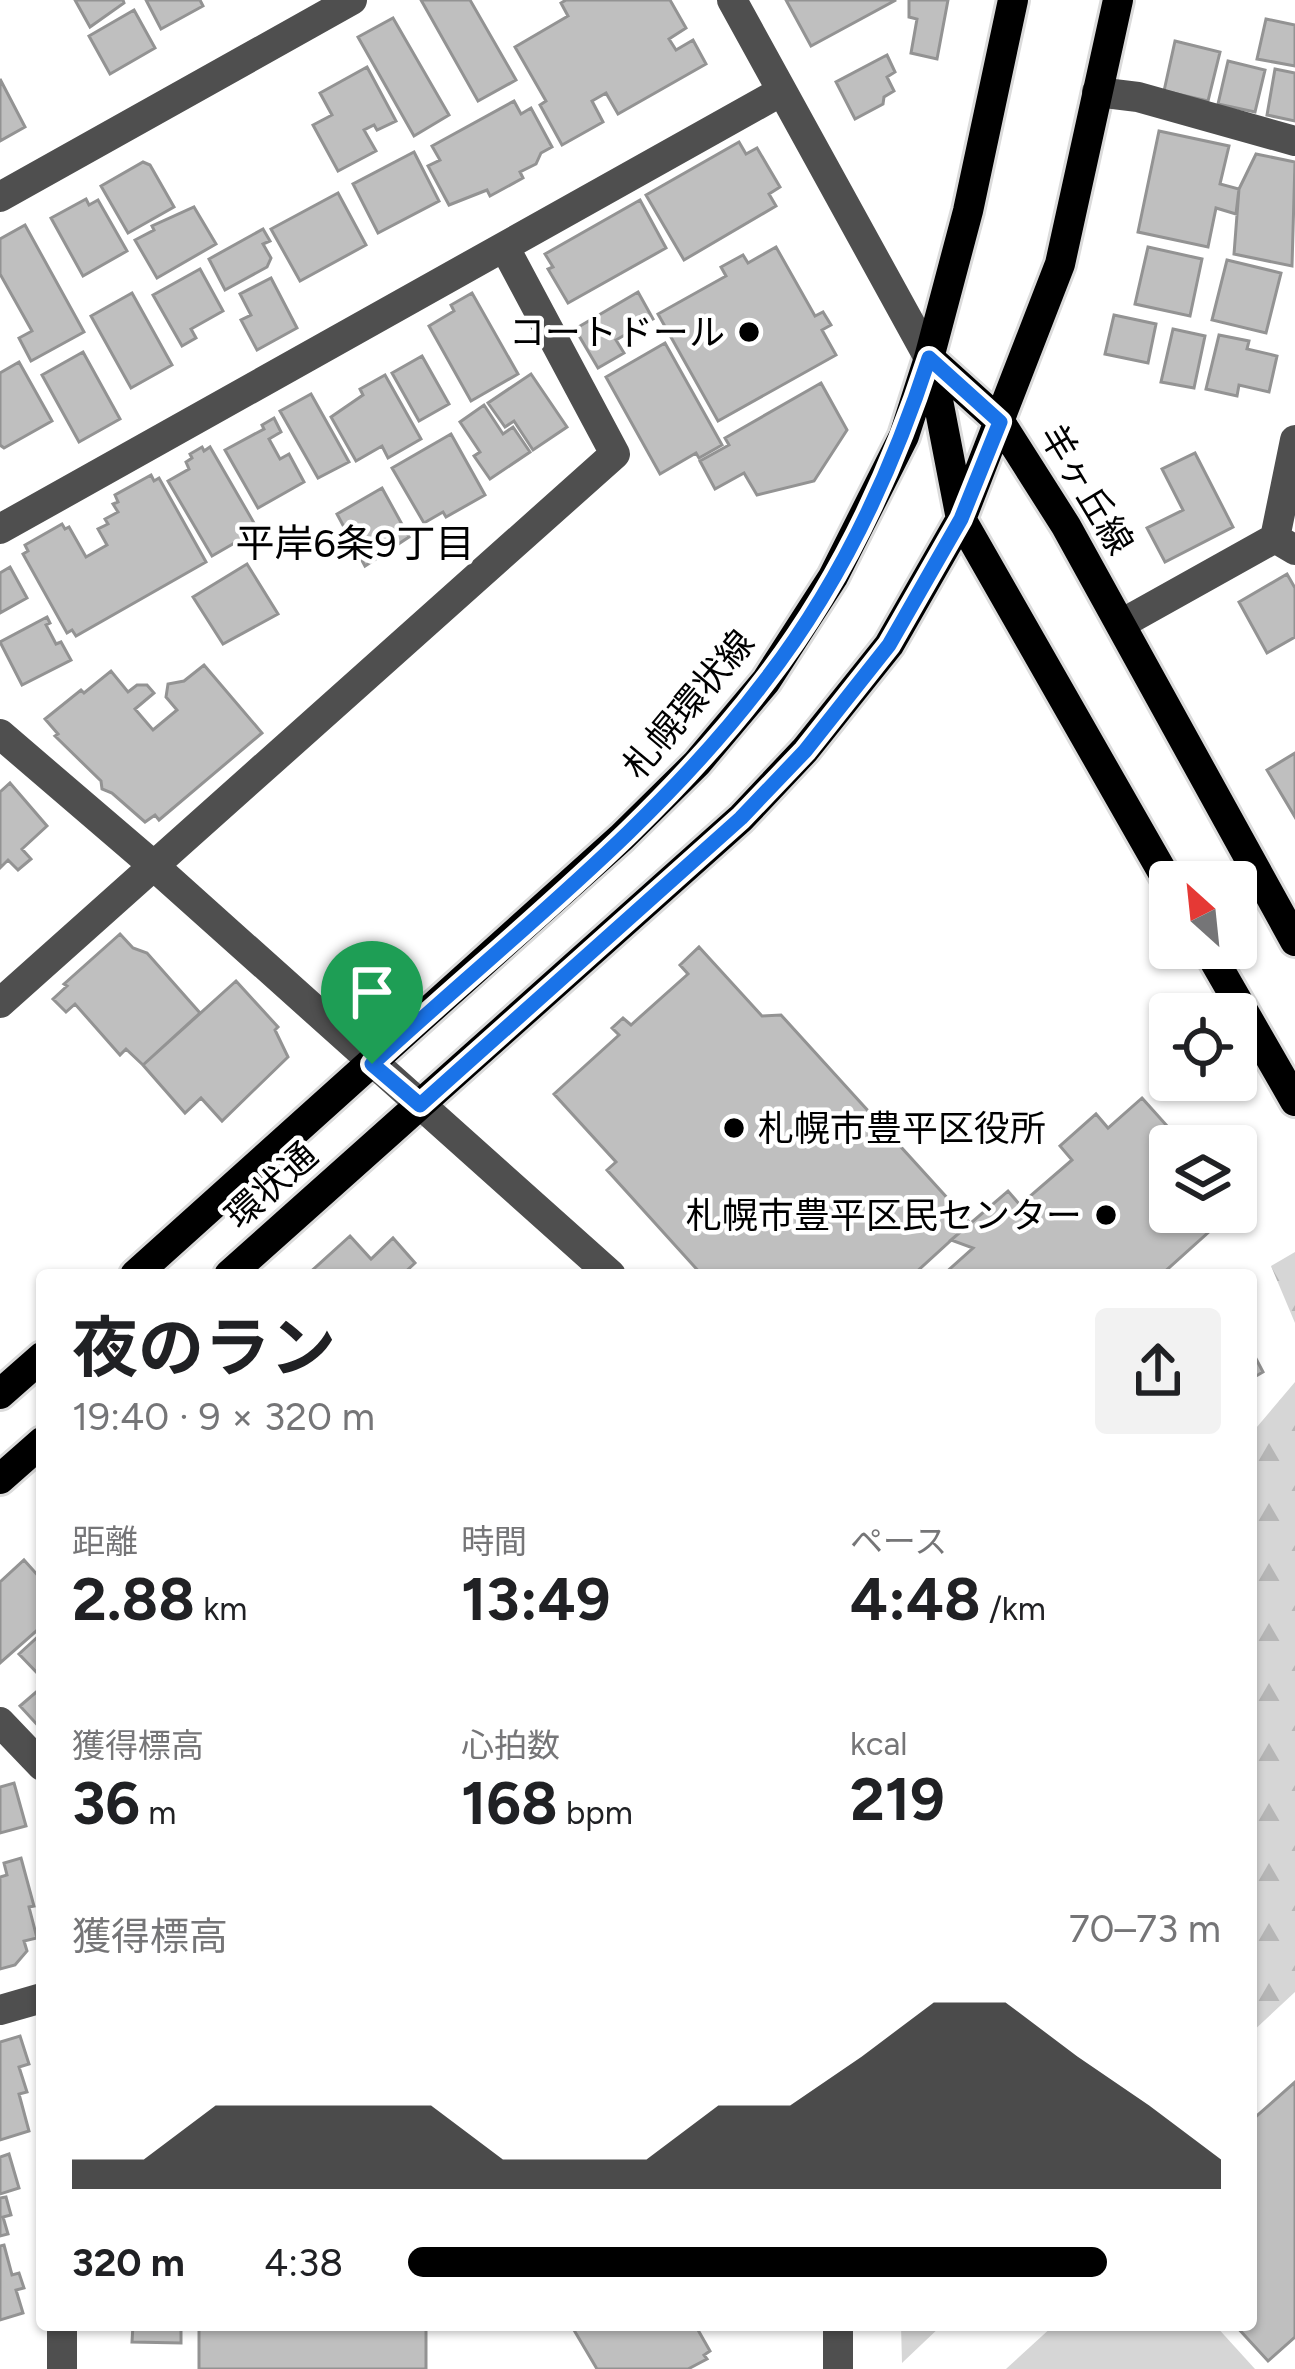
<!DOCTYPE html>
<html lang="ja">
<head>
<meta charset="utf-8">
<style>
  body { margin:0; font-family:Figtree,"Noto Sans JP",sans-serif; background:#f2f2f2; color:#202124; height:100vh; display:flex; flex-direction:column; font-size:45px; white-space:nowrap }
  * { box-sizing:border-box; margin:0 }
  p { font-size:39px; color:#757577 }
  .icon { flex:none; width:66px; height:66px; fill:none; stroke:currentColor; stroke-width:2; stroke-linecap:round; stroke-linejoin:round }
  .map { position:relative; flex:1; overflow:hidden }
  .details { position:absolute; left:36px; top:1269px; width:1221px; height:1062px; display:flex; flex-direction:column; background:#fff; border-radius:12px; box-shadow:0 3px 9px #0004 }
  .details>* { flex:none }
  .needle { width:78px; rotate:333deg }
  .tools { position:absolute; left:1149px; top:861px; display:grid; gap:24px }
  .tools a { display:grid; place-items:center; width:108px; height:108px; border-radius:12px; background:#fff; box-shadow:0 3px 9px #0004; font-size:60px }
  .pin { position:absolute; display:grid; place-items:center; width:102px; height:102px; color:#fff; margin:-123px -51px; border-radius:50% 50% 50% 0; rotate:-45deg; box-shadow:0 0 12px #0007 }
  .pin .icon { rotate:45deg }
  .round { display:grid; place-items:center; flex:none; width:126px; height:126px; border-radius:12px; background:#f2f2f2 }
  .summary { display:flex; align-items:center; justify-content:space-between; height:204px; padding:0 36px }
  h1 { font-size:66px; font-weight:700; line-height:90px }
  .figures { display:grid; grid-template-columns:repeat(3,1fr); gap:18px; height:204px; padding:12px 36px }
  .figures div { display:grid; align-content:center }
  .figures b { font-size:60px; font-weight:700 }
  .figures small { font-size:33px; font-weight:400 }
  .figures p { font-size:33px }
  .chart { height:336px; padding:24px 36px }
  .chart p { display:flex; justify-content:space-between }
  .chart svg { width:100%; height:216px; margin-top:12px; fill:#000; opacity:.7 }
  ul { padding:0 36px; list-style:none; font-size:39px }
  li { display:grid; grid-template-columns:192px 144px 1fr; align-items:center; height:90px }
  li i { height:30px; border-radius:15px; background:#000 }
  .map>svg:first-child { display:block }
</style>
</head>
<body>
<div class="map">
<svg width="1295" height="2369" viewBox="0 0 1295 2369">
  <defs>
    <pattern id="forest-firs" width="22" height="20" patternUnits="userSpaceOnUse" patternTransform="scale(3)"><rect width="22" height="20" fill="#d6d6d6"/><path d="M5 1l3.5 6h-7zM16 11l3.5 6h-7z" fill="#b6b6b6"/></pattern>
  </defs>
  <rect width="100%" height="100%" fill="#fff"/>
  <path fill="url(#forest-firs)" d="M1295 1252V1323L1271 1266Z
    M1295 1382V1992L1251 2033V1434Z
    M901 2325H942L902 2363Z"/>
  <path fill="#d6d6d6" d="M1054 2325H1215L1255 2369H1006Z"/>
  <path fill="#bfbfbf" stroke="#939393" stroke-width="3" d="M75 0H123L124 3 90 27Z
    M146 0H200L203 6 161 29Z
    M421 0H470L516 80 478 101Z
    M566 0H670L686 28 669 39 676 50 693 40 706 64 618 114 606 93 592 101 603 122 562 145 540 105 546 101 515 47 568 16 561 3Z
    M786 0H896L811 46Z
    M909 0H948L937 59 911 53 917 19 909 17Z
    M134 10 155 48 110 74 89 36Z
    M393 18 449 115 414 136 358 37Z
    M1266 19 1295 25V66L1257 59Z
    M1175 41 1220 52 1208 101 1164 91Z
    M887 55 895 72 887 77 894 91 884 97 883 104 855 119 836 82Z
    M1228 61 1265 70 1255 112 1218 104Z
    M367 67 396 121 377 130 374 125 364 130 376 151 338 171 313 125 332 115 320 93Z
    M1275 69 1295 73V121L1267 115Z
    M0 79 25 127 0 141Z
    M514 101 521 114 531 108 552 147 541 153 536 164 520 172 523 178 490 196 487 190 449 205 428 166 440 160 432 146Z
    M1159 131 1229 146 1220 184 1239 189 1236 214 1216 208 1208 247 1138 232Z
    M739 142 746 154 757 148 780 187 769 194 776 206 684 260 646 195Z
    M414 152 439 201 378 233 353 184Z
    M1256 154 1295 162 1292 266 1234 254 1239 189Z
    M143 162 150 165 174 207 128 233 101 186Z
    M338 193 366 245 300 281 271 229Z
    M86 199 89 205 98 200 127 251 83 276 51 218Z
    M640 200 666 248 568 303 548 269 553 267 545 254Z
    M194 207 216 244 157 278 135 240 154 230 152 226Z
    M25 225 84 332 31 361 19 338 32 331 0 274V239Z
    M263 229 270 241 263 244 271 258 267 267 225 290 209 259Z
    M776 247 815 316 823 312 831 325 822 330 836 355 718 421 658 314 726 276 721 267 743 255 748 263Z
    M1148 247 1202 259 1190 316 1135 304Z
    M1227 260 1281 273 1266 333 1212 320Z
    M200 269 223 311 191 329 196 338 182 346 153 295Z
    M271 278 297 328 257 350 241 320 251 315 240 294Z
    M638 292 653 319 616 340 624 353 598 368 575 329Z
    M132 293 172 365 131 388 91 316Z
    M472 293 518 374 471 401 429 326 454 311 451 305Z
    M1114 315 1156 324 1148 363 1105 354Z
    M1173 329 1205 336 1194 388 1161 382Z
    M1219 335 1249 341 1247 349 1277 356 1269 392 1239 385 1237 396 1206 389Z
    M665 343 722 445 699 458 696 453 660 474 606 377Z
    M83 352 120 419 79 442 42 375Z
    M422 356 449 404 419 421 392 373Z
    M19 362 52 421 4 448 0 445V373Z
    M531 374 567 427 533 450 514 421 505 427 488 403Z
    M385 375 421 439 388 458 382 446 356 461 331 417 363 395 360 389Z
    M821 383 847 430 814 481 757 495 744 473 715 489 700 461 729 445 725 438Z
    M311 394 349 462 318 478 280 411Z
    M484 405 503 434 513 427 530 452 490 479 474 456 480 452 460 422Z
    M274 418 281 432 269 439 280 459 289 454 304 482 258 508 225 450 264 429 262 425Z
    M451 434 485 495 446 517 443 512 424 523 392 468Z
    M202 447 204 451 210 447 261 535 242 547 238 541 212 556 168 481 189 469 186 462 192 458 190 454Z
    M1195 453 1233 527 1165 562 1147 528 1183 510 1162 469Z
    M151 475 154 481 159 478 206 562 76 636 72 630 67 633 23 554 28 551 25 545 62 524 65 529 69 527 86 557 107 545 98 529 108 524 105 519 118 512 113 504 118 502 115 495Z
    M382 488 409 537 365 566 337 514Z
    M247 564 278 614 223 644 193 597Z
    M10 567 27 598 0 613V573Z
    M1287 574 1295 588V637L1267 653 1239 602Z
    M47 617 50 623 46 625 56 644 61 642 71 660 22 685 0 642Z
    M204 665 262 733 159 820 155 815 145 822 112 793 102 789 101 781 55 736 58 734 45 719 81 690 84 693 111 671 128 692 137 685H147L154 693 135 709 153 730 177 710 166 697 168 684 184 681Z
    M1295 753V817L1267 770Z
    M10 783 47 826 22 849 31 859 18 870 8 860 0 868V792Z
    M120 934 133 948 147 953 200 1013 143 1065 126 1049 120 1055 75 1004 66 1012 53 999 67 986 64 984Z
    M699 947 762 1016 781 1015 970 1223 913 1275H702L607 1170 616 1162 554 1094 619 1035 612 1028 623 1018 631 1025 688 974 680 965Z
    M236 981 278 1027 275 1030 288 1057 222 1121 201 1098 185 1113 143 1065Z
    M1142 1098 1185 1146H1170V1212H1231L1161 1275H943L973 1248 951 1240 1008 1191 1020 1205 1072 1160 1060 1146 1096 1114 1108 1128Z
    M350 1236 371 1259 393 1238 415 1263 402 1275H307Z
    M1253 1353 1263 1372 1251 1379V1354Z
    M24 1560 42 1580V1626L0 1663V1582Z
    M42 1633V1678L19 1654Z
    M42 1687V1730L20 1706Z
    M14 1783 26 1826 0 1833V1787Z
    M21 1858 34 1906 29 1907 37 1938 24 1941 27 1951 15 1965 0 1969V1877L7 1875 4 1863Z
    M20 2036 29 2064 19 2067 27 2092 19 2094 29 2131 0 2140V2042Z
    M1295 2082V2337L1268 2361 1235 2325H1251V2121Z
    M9 2154 19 2188 0 2194V2157Z
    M6 2197 11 2215 3 2217 8 2234 0 2236V2198Z
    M4 2245 12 2275 19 2273 24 2288 16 2290 23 2313 0 2320V2246Z
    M133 2325H181V2343L132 2342Z
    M199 2325H426V2369H199Z
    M571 2325H706L698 2330 710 2351 704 2355 707 2359 688 2369H597Z"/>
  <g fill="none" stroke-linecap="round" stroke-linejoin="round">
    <defs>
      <path id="major" d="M929 358 1000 422 1066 526 1295 941
        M931 364 961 519 1170 885
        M1207 948 1295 1101
        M135 1275 622 837 697 763 766 681 833 577 904 436 929 358 968 211 1013 0
        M229 1275 741 818 805 750 889 645 961 519 1060 264 1118 0
        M0 1394 42 1357
        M0 1479 42 1442"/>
    </defs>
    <use href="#major" stroke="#dbdbdb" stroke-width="36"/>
    <path stroke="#4f4f4f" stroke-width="30" d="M732 0 929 358
      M1097 92 1138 97 1295 141
      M0 197 352 0
      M0 529 782 91
      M1275 538 1295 440
      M1121 624 1275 538 1295 550
      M0 734 154 866 611 1275
      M0 1003 615 454 505 248
      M0 1722 42 1766
      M0 2010 42 1998
      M62 2369V2325
      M838 2369V2325"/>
    <use href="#major" stroke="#000" stroke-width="30"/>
  </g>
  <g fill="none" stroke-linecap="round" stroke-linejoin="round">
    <defs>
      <path id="route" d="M929 358 1000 422 961 519 889 645 805 751 741 818 420 1105 372 1064C505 941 654 827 764 682 838 587 892 472 929 358Z"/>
    </defs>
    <use href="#route" stroke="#fff" stroke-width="24"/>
    <use href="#route" stroke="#1a73e8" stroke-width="15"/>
  </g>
  <g fill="#000" stroke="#fff" stroke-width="4.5">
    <circle cx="749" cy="332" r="12"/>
    <circle cx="734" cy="1128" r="12"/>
    <circle cx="1106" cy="1215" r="12"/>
  </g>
  <g text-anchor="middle" stroke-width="9" stroke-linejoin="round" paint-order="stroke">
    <g font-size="36" fill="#000" stroke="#fff" text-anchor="end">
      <text x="725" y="345">コートドール</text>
      <text x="758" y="1141" text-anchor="start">札幌市豊平区役所</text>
      <text x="1082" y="1228">札幌市豊平区民センター</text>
    </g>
    <g font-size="36" fill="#000" stroke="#fff">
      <text transform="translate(1087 489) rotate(59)" y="13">羊ヶ丘線</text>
      <text transform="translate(688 704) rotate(-50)" y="13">札幌環状線</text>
      <text transform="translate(271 1185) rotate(-42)" y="13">環状通</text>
    </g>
    <g font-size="39" fill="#000" stroke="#fff">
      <text x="355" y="557">平岸6条9丁目</text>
    </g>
  </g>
</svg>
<div class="tools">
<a><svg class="needle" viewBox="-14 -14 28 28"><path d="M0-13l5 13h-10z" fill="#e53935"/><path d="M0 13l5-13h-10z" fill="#757577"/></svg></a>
<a><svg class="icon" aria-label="locate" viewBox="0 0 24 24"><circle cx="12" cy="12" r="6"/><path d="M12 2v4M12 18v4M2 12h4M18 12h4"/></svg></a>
<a><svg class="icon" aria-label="layers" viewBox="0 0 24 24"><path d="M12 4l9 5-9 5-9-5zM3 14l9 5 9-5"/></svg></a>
</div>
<div class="pin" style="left:372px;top:1064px;background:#1e9e55"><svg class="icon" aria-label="arrive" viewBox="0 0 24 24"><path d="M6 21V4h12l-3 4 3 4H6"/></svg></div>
<section class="details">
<div class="summary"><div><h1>夜のラン</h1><p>19:40 · 9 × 320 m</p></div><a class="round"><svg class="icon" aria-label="share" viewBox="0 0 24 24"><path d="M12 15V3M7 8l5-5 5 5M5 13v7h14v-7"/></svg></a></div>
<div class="figures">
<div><p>距離</p><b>2.88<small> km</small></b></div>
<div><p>時間</p><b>13:49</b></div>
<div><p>ペース</p><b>4:48<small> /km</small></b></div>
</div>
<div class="figures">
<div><p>獲得標高</p><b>36<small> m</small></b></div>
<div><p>心拍数</p><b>168<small> bpm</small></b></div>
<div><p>kcal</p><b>219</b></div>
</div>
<div class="chart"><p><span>獲得標高</span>70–73 m</p>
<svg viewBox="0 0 160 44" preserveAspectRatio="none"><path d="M0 44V38L10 38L20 27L30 27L40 27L50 27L60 38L70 38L80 38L90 27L100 27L110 17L120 6L130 6L140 17L150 27L160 38V44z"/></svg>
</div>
<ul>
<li><b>320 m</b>4:38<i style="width:86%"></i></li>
</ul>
</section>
</div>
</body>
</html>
